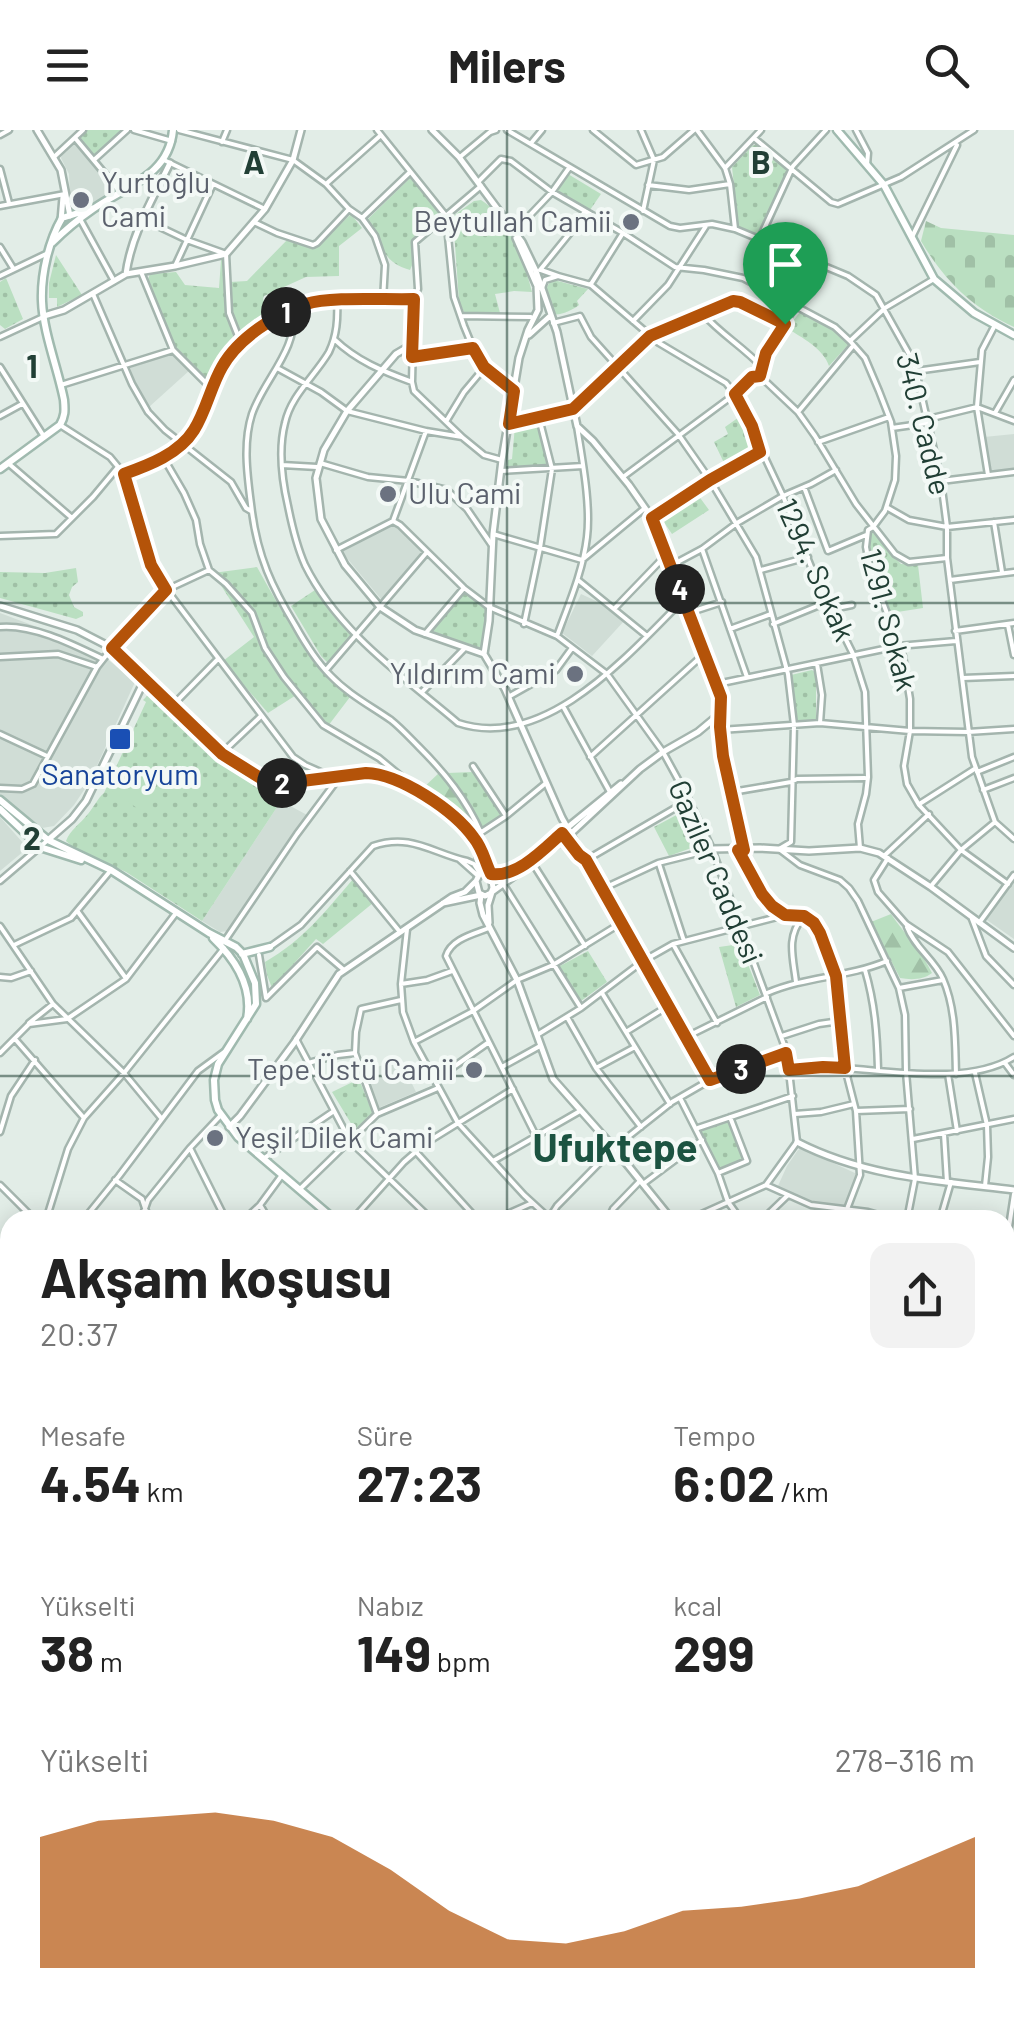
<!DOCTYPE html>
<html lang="tr">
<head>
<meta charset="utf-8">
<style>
  body { margin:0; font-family:Barlow,sans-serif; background:#f2f2f2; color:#222; height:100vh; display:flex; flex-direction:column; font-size:38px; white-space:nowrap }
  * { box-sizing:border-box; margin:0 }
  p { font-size:32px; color:#767676 }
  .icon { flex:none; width:55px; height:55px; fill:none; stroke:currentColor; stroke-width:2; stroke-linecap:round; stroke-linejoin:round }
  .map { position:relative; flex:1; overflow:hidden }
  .drawer { position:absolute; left:0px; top:1080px; width:1015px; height:812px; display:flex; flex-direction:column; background:#fff; border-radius:30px 30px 0 0; box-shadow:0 5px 25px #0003 }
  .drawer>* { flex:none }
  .pin { position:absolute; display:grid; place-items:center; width:85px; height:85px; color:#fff; margin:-102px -42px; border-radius:50% 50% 50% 0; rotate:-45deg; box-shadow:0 0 10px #0007 }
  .pin .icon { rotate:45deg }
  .km { position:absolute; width:50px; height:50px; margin:-25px; border-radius:50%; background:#222; color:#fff; font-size:28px; line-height:50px; text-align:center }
  .round { display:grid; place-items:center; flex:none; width:105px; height:105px; border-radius:20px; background:#f2f2f2 }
  .overview { display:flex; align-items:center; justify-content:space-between; height:170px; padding:0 40px }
  h1 { font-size:55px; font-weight:700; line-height:75px }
  .stats { display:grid; grid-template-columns:repeat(3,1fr); gap:15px; height:170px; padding:10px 40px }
  .stats div { display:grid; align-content:center }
  .stats b { font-size:50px; font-weight:700 }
  .stats small { font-size:28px; font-weight:400 }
  .stats p { font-size:28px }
  .chart { height:280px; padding:20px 40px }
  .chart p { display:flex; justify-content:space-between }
  .chart svg { width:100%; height:180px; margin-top:10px; fill:#b45309; opacity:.7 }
  header { display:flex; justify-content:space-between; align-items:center; height:130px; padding:0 40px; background:#fff; font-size:45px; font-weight:700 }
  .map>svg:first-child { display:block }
</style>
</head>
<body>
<header><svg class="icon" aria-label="menu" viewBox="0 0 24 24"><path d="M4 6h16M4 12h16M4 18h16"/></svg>Milers<svg class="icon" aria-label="search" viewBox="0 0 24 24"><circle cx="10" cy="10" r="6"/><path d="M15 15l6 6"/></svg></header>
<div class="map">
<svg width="1014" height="1891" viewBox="0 0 1014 1891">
  <defs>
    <pattern id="green-dots" width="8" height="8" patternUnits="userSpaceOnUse" patternTransform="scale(2.5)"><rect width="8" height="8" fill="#badfc1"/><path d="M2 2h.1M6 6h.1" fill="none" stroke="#a0c0a6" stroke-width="1.8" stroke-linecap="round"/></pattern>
    <pattern id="forest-firs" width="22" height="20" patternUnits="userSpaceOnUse" patternTransform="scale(2.5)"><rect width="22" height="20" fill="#badfc1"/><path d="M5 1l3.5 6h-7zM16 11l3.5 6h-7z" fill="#a0c0a6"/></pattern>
    <pattern id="cemetery-stones" width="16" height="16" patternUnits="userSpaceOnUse" patternTransform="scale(2.5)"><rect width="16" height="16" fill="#badfc1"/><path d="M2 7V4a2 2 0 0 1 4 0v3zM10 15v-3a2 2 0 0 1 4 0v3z" fill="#a0c0a6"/></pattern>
  </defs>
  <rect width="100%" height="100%" fill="#e2ede7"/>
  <path fill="#d0ddd6" d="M75 11 116 59 92 74 83 64 70 65 69 44 61 28 63 21Z
    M173 223 190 240 149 277 139 261 130 238Z
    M1014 304V341L989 344 984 307Z
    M393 394 423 422 381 469 341 421Z
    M581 464 609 477 625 490 592 526 562 503Z
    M0 483 69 509 105 527 135 552 90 651 74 675 54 696 42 698 0 665Z
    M281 671 309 686 229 801 220 802 202 791Z
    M0 687 24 714V721L0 741Z
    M1014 746V809L984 788Z
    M400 929 416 962 376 979 363 942Z
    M801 1018 857 1044 845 1076 816 1074 777 1058 787 1036 798 1020Z"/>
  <path fill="url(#green-dots)" d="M87 0H125L94 27 78 9Z
    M757 14 788 41 757 104 738 96 732 37 752 16Z
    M568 44 601 64 590 80 557 60Z
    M410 48 444 85 412 110 413 133 410 140C381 132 383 114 367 90Z
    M481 70C510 88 524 131 532 162L514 161 495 164 500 183 464 182 459 171 453 86 474 71Z
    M351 84 362 98 339 116V146L306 147 264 166 263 169 271 186 241 208 234 190 230 152 247 151 288 109 317 116Z
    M56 125 82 165 57 177V168H49V153Z
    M221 130H224L225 180 237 212 221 232 211 252 174 215 148 149 150 144 176 142 185 155 219 158Z
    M6 148 23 189 5 199 0 195V152Z
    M554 150 588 159 577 171 579 175C573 180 560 186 553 184 547 173 540 157 554 150Z
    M801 181 827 195 849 214 829 236C823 218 802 208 787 198Z
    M742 285 753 317 725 335 714 312 728 304 725 297Z
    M538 292 547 337 508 338V330L512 329 515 296Z
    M698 365 709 380 672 404 661 388Z
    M871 401 901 434 918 435 923 478 891 483 869 418Z
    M257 437C283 484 309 530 350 567L328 596 301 562 268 583 223 531 254 507 213 443Z
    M76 438 78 452 72 457 69 465 74 477 83 482V486L76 489 0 468V442L45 443Z
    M315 460 352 507 328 533 321 526 291 476Z
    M465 461 487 477 484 509 481 517 476 518 430 500Z
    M812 540 816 543V589L814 593H797L791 545Z
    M150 563 230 638 272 666 287 662 202 791 126 742 74 718 66 711C70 700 80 694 88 684 94 677 97 669 104 663L146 572 143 570Z
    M473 642 502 685 483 698 468 671 447 643Z
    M684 681 698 710 697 716 669 726 654 697Z
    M353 749 373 773 323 814 316 809 272 858 267 845 265 832C303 810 325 782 353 749Z
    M740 814 760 865 736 877 719 817Z
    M588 821 607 852 581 871 558 837Z
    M359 949 373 984 355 1000 332 962Z
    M727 991 743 1029 719 1039 701 1001Z"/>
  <path fill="url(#forest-firs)" d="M440 642 464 675 475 700 460 686 423 658Z
    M891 784C904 803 922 822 932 843 923 850 911 850 900 848L871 792Z"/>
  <path fill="url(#cemetery-stones)" d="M926 91 941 98 1014 105V197C972 178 944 150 921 111Z"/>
  <path fill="#badfc1" d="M121 640 152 661 140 680 109 659Z"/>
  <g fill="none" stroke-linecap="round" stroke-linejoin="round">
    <defs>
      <path id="minor" d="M134 0 172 11
        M179 0 293 30 326 54 349 79 362 88 375 106 385 135 383 170
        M377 0 446 86 454 167 464 196 473 218 485 237 514 261
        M507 0 670 96 680 98 712 94 735 99 848 146 876 165 913 231 916 241 941 351 947 397V428L972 627 995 692 1014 709
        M593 0 636 35 663 27 694 0
        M641 0 654 30 643 81
        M697 0 725 38
        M856 0 868 23 867 35
        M0 5 9 0
        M75 8 121 63
        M754 8 831 72 838 74 901 47 974 0
        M222 12 227 0
        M532 12 542 0
        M54 27 83 0
        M460 27 490 2 496 0
        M95 29 127 0
        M164 30 265 79
        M0 39 9 73
        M478 52 501 29 511 31 552 62 623 103 675 137 704 140 743 148 835 197 850 211 865 228 879 261 891 292 896 326 895 350 885 381 873 397 868 400 866 417 870 438 903 526 910 569V601L904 636 907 654 919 675 961 720 931 756
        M326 54 381 5
        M648 55 689 60 730 54
        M0 76 65 64
        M362 88 409 43
        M80 89 114 151
        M143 89 187 110 226 124 229 183 240 211
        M254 92 277 103 313 115 317 113 349 79
        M735 99 730 54 725 38 761 0
        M514 102 552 62 569 38
        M913 105 957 15
        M759 110 793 36 826 0
        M0 117 13 138
        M175 136 213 54
        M540 140 574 98 585 81
        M541 140 558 146 545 150 542 158
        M141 142 173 220
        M0 146 48 123
        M558 146 591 155 659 213 726 253 735 264 783 366 815 447 853 524 865 562 868 647 866 664 858 694 860 718
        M591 154 623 103
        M757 155 766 138 772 114
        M93 164 132 254 148 282 165 300 231 352 246 378 251 381
        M337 170C338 189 337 205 329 222 315 246 291 265 285 293 278 320 282 350 288 376 292 396 297 417 305 435 338 502 404 547 458 593 545 622 629 524 684 469
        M293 179C299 219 264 249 252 284 242 315 248 350 252 382 258 427 272 457 295 495 305 513 316 531 330 545 348 564 371 576 391 590 401 598 410 608 419 617 445 643 466 669 481 703
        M703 184C721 204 743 217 761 236
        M461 186 531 187
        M633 191 668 155 706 96
        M553 193 580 186 591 207 678 304 710 350 756 427 788 544 794 595 791 712 779 719 800 735 840 750 849 758 858 771 899 858 905 885 906 942 915 1049 907 1090
        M0 207 41 188
        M334 209C357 231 382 241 412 252
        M850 211 885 178 934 149
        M412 227 472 218
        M0 237 43 305
        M279 239 321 262 347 281 426 301 462 307 484 325 502 330
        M916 241 980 232
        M760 246 798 282 815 306 856 374 895 424 909 432 947 428
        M61 255 173 220 207 254
        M798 282 852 217
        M995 283 1014 250
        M0 286 22 274
        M928 289 977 277 1014 291
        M447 290 464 262 485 237
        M509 294 573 279 650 206 733 171H739L785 193
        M60 295 110 327 124 344 151 435 157 447 293 627 305 635 332 647
        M892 298 927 293
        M462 307 414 261 412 252 414 169 418 159 415 112 481 56
        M818 312 889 287
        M163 327 184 363 196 390 200 414 209 440 226 454 252 483 265 518 284 547 323 595 379 628 420 662
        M8 333 72 388
        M320 333 368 347 409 351 447 360 467 379 491 414
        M282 335 317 337
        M501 341 583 336
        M124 344 163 327 183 313 194 299 222 237 230 225 273 187 310 172 414 169
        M988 345 977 277 982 220 995 195
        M623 347 735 264 752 247 760 246 766 223 796 175
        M941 351 1014 342
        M804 357 828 421 866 405
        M888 378 909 390 947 397 1014 390
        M652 388 710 350 759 322
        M393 391 426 301
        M994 392 1002 442
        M493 404 582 430 645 378
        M0 406 56 404 93 367 118 337
        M702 419 747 547
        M336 420 393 391 400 395 464 458 489 477 557 506 607 544 663 622 686 664 712 719 787 923 797 1012 766 1055 688 1090
        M672 435 702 419 737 393 783 366 811 354 836 340
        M761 440 808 427
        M578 450 647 506
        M950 450 1014 442
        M615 478 667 424
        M832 479 852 475
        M688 483 722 472
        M524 494 540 418 552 339 539 288
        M773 494 827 472
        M1008 495 1014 525
        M0 497C33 494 74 515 103 529
        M730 499 771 484
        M955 501 1014 493
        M425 504 464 458
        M557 506C569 473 583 441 587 407 591 374 582 329 577 296
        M0 527 58 524 97 537
        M817 534 822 565 820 593
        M326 540 427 422
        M963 548 1014 546
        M717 554 898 516 956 511
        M422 562 464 519
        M510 566 556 540 572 518
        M173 575 218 529
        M564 578 610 662
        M722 582 720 597 723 626 744 720
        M720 600 820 593 910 601 968 602 1014 599
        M0 604 47 626
        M222 623 261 586
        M590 627 704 524
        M473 636 506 686
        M977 642 1014 627
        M0 658 22 659 33 654 97 537 112 518 166 460 209 440
        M983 660 1014 648
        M732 662 791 652 797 649 865 648
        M921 673 976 638
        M995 692 961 720 1008 754
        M571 704 710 950
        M474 707 506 686 546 653
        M566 708 586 730
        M737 720C751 745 761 768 785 785
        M885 725 929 684
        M888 728 874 750 878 762 906 794 948 822 1014 906
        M459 729 477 745
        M586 730 689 670
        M659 734 684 811
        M535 737 585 816
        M350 741 400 802
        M0 751 48 710
        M504 755 581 878
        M602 759 658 733 710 720
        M78 782 125 847
        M972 789 986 826 1014 855
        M979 793 1014 745
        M0 796 53 874 124 943 162 989
        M907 797C915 818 934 829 943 849 956 879 955 912 956 944
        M489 798C474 804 451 809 446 826L536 1006
        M407 799 401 854 403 882 414 912 458 993 524 1065 548 1087
        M226 809 297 704 338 649
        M673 814 717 893
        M14 815 71 788 111 740
        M270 817 301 795 373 716C411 703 432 723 467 731L474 734 479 742
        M259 825 266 868 317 817 344 840
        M865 840C875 874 877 904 878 939
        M0 847 11 848 31 841
        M796 852C793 827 786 807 803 787
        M401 854 427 850 452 841
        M899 858 943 850
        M602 863 670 974
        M767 863C807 846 846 848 887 831
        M567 887 596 938 641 997
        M29 893 53 874
        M626 902 668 876
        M537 905 581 878 643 831 673 814 785 785 803 787 814 793 836 846 845 938 856 981 860 1045 847 1079 836 1090
        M782 906 819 894 840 891
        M686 907 767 867
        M15 909 84 988
        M296 909 350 1011 432 1090
        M414 912 473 881 517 850 553 835 621 793
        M0 923 29 894 67 889 126 849 176 783
        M308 933 338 925 355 923
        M1005 933 1014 945
        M502 937 540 916
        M596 938 635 917
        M789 940C802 939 816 937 829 937 883 939 967 957 1014 927
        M975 943 987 995 988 1027 985 1056
        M948 944 957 1001
        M435 950 489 912
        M680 968 718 1043 728 1072 741 1090
        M856 981 910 979
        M377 984 355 923 356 902 361 879 401 870
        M795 984 821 982 854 974
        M698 998 793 966
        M0 1002 11 966 35 930
        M944 1004 947 1052
        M913 1009 1014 989
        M190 1018 226 1090
        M417 1023 478 1090
        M263 1029 334 981
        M493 1031 580 981
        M718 1043 747 1031 730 987
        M115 1050 142 1069 149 1090
        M643 1054 702 1010
        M0 1055 35 1090
        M766 1055 811 1075 868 1082 896 1090
        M300 1059 377 984 438 958
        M260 1075 269 1090
        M46 1090 68 1019 84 988 124 943 224 818
        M80 1090 89 1083 119 1046 198 941 224 922
        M141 1090 148 1070 190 1018 221 985
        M244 1090 260 1075 282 1045
        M352 1090 404 1032 426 1013 513 959
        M494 1090 532 1073
        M548 1090 557 1076 614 1018 672 972 710 950 787 923
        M608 1090 613 1079 640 1051
        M762 1090 787 1066
        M940 1090 951 1052
        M1005 1123 1014 1064
        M0 1151 10 1143
        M1005 1153 1014 1159
        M0 1155 10 1168
        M0 1222 10 1214
        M1005 1223 1014 1215
        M1005 1269 1014 1263
        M0 1281 10 1288
        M1005 1316 1014 1309
        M1005 1322 1014 1332
        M0 1332 10 1339
        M0 1354 10 1344
        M0 1418 10 1411
        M0 1437 10 1447
        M1005 1449 1014 1465
        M0 1454 10 1447
        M0 1484 10 1486 0 1521
        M0 1593 10 1584
        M1005 1609 1014 1606
        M0 1619 10 1625
        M1005 1643 1014 1640
        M0 1661 10 1660
        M1005 1677 1014 1688
        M0 1712 10 1711
        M1005 1720 1014 1711
        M1005 1744 1014 1751
        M0 1758 10 1761
        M0 1795 10 1797
        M1005 1803 1014 1809
        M1005 1836 1014 1824
        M1005 1843 1014 1854
        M209 1882 216 1889C246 1881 284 1888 316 1891
        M450 1882 453 1891
        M568 1882 581 1891
        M638 1882 651 1891
        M691 1882 695 1891
        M728 1882 731 1891
        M775 1882 778 1891
        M807 1882 814 1891
        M839 1882 845 1891
        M0 1886 29 1891
        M962 1889 972 1882
        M331 1891 353 1882
        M382 1891 386 1882
        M788 1891 805 1882
        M885 1891 896 1882
        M1013 1891 1014 1890"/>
      <path id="tertiary" d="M37 0 61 40 70 86
        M432 0 459 27 522 112 536 141 557 202 577 296 593 311 629 355 652 388 721 567 722 582 698 602 663 622 640 639 566 708 492 762 488 775 489 793
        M61 91 63 67
        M516 108 537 156 538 180 528 200 519 228 502 330 493 404 489 491 484 524 505 559 562 688 571 704
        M126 144C131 105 153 68 170 33
        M44 186 64 180 126 144 175 136 226 124 265 79 293 30 301 0
        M529 205 550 186
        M413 214 396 224 347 281 324 320 316 348 321 389 345 435 380 477 415 500 484 524
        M0 476 77 500 112 518 222 623 262 649 278 654 378 643C411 655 466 686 481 719 485 726 486 735 489 742
        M48 710 72 689 86 671 145 549
        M477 716 480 743
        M712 719 760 718 809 721 860 718 879 723 931 757 1014 818
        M487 741 491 744 493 758 491 763 485 766 479 763 476 751 480 743Z
        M491 744H506L519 737 621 654
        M443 773 481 765 480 773 483 785 517 850 553 949 614 1018 672 1090
        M229 997 240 986 294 913 339 844 452 767 465 762 476 751
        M797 1012C865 1047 939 1051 1014 1060
        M1005 1368 1014 1362
        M1005 1557 1014 1569
        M0 1864 10 1863"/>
      <path id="secondary" d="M837 0 884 55 934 149 974 183 1014 205
        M52 113C65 100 77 90 93 79 126 56 169 46 173 0
        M0 339 60 295C65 286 65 281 64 270 58 239 43 202 42 171 41 143 49 111 62 88L94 78
        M0 670 48 710 111 740 209 803 236 817 243 824 255 853 256 874 218 934 214 950 215 970 218 980 238 1007 335 1090
        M0 679 40 717 81 730
        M213 808C235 829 253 857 247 889
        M242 824 270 817
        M933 1882 937 1891"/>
    </defs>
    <use href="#minor" stroke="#a4b5ae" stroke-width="9"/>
    <use href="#tertiary" stroke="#a4b5ae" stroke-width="10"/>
    <use href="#secondary" stroke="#a0baaf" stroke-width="11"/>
    <use href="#minor" stroke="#fff" stroke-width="4"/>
    <use href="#tertiary" stroke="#fff" stroke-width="5"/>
    <use href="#secondary" stroke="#fff" stroke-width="6"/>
  </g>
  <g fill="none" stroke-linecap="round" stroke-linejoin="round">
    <defs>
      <path id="route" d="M414 169 412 227 473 218 484 237 514 261 509 294 573 279 650 206 733 171 740 172 785 194 766 223 760 246 752 247 735 264 752 296 760 322 710 350 652 388 721 567 720 597 723 626 744 720H738L762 764 772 776 785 785 804 786 814 793 820 803 836 846 845 938 823 937 789 940 786 923 710 950 586 730 579 725 562 703C544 719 517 748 491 744 485 732 483 719 474 708 454 680 400 644 366 643L278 654 262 649 222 624 112 518 166 460 151 435 124 344C149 335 179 324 194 300 206 281 211 256 222 237 238 208 276 184 306 174 331 166 385 170 414 169Z"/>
    </defs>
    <use href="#route" stroke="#fff" stroke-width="20"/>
    <use href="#route" stroke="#b45309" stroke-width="12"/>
  </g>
  <path fill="none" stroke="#213f35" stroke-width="2.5" stroke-opacity="0.55" d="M507 0V1090M0 473H1014M0 946H1014M0 1418H10M1005 1418H1014M507 1882V1891"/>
  <g fill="#6b7280" stroke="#f3f9f6" stroke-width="4">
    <circle cx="81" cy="70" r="10"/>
    <circle cx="631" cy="92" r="10"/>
    <circle cx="388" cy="364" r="10"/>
    <circle cx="575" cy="544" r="10"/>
    <circle cx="474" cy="940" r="10"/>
    <circle cx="215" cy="1008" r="10"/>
  </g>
  <rect fill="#1a4fb4" stroke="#f3f9f6" stroke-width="4" x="108" y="597" width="24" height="24" rx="5"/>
  <g text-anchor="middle" stroke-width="8" stroke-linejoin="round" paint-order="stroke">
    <g font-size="30" fill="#5b616d" stroke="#f3f9f6" text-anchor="start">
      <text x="101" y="63">Yurtoğlu<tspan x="101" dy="34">Cami</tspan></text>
      <text x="611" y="102" text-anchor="end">Beytullah Camii</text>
      <text x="408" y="374">Ulu Cami</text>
      <text x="555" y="554" text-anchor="end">Yıldırım Cami</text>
      <text x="454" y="950" text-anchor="end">Tepe Üstü Camii</text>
      <text x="235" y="1018">Yeşil Dilek Cami</text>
    </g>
    <g font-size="30" fill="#213f35" stroke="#f3f9f6">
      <text transform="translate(923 294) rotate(76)" y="10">340. Cadde</text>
      <text transform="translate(815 440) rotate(66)" y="10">1294. Sokak</text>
      <text transform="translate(888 490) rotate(75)" y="10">1291. Sokak</text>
      <text transform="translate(715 742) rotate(67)" y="10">Gaziler Caddesi</text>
    </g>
    <g font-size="30" fill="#164399" stroke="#f3f9f6">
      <text x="120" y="655">Sanatoryum</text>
    </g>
    <g font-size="40" font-weight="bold" fill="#1c5341" stroke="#f3f9f6">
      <text x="615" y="1032">Ufuktepe</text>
    </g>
  </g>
  <g font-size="32" text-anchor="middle" font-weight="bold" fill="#213f35" stroke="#f3f9f6" stroke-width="8" stroke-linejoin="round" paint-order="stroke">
    <text x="254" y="44">A</text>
    <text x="761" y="44">B</text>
    <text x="32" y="248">1</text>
    <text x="32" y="720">2</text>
  </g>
</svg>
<div class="pin" style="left:785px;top:194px;background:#1e9e55"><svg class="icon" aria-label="arrive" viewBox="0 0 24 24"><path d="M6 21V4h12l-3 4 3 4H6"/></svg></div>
<b class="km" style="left:286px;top:182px">1</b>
<b class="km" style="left:282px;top:653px">2</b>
<b class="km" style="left:741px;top:939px">3</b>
<b class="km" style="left:680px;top:459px">4</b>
<section class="drawer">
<div class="overview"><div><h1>Akşam koşusu</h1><p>20:37</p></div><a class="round"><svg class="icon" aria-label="share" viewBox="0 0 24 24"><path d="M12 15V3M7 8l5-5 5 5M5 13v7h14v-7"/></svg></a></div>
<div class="stats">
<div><p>Mesafe</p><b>4.54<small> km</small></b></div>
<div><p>Süre</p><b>27:23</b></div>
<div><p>Tempo</p><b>6:02<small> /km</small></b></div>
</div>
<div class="stats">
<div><p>Yükselti</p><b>38<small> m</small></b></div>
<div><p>Nabız</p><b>149<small> bpm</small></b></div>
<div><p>kcal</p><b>299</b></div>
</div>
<div class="chart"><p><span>Yükselti</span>278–316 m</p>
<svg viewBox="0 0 160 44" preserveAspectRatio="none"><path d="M0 44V12L10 8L20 7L30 6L40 8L50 12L60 20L70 30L80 37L90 38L100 35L110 30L120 29L130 27L140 24L150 18L160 12V44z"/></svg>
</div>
</section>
</div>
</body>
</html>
